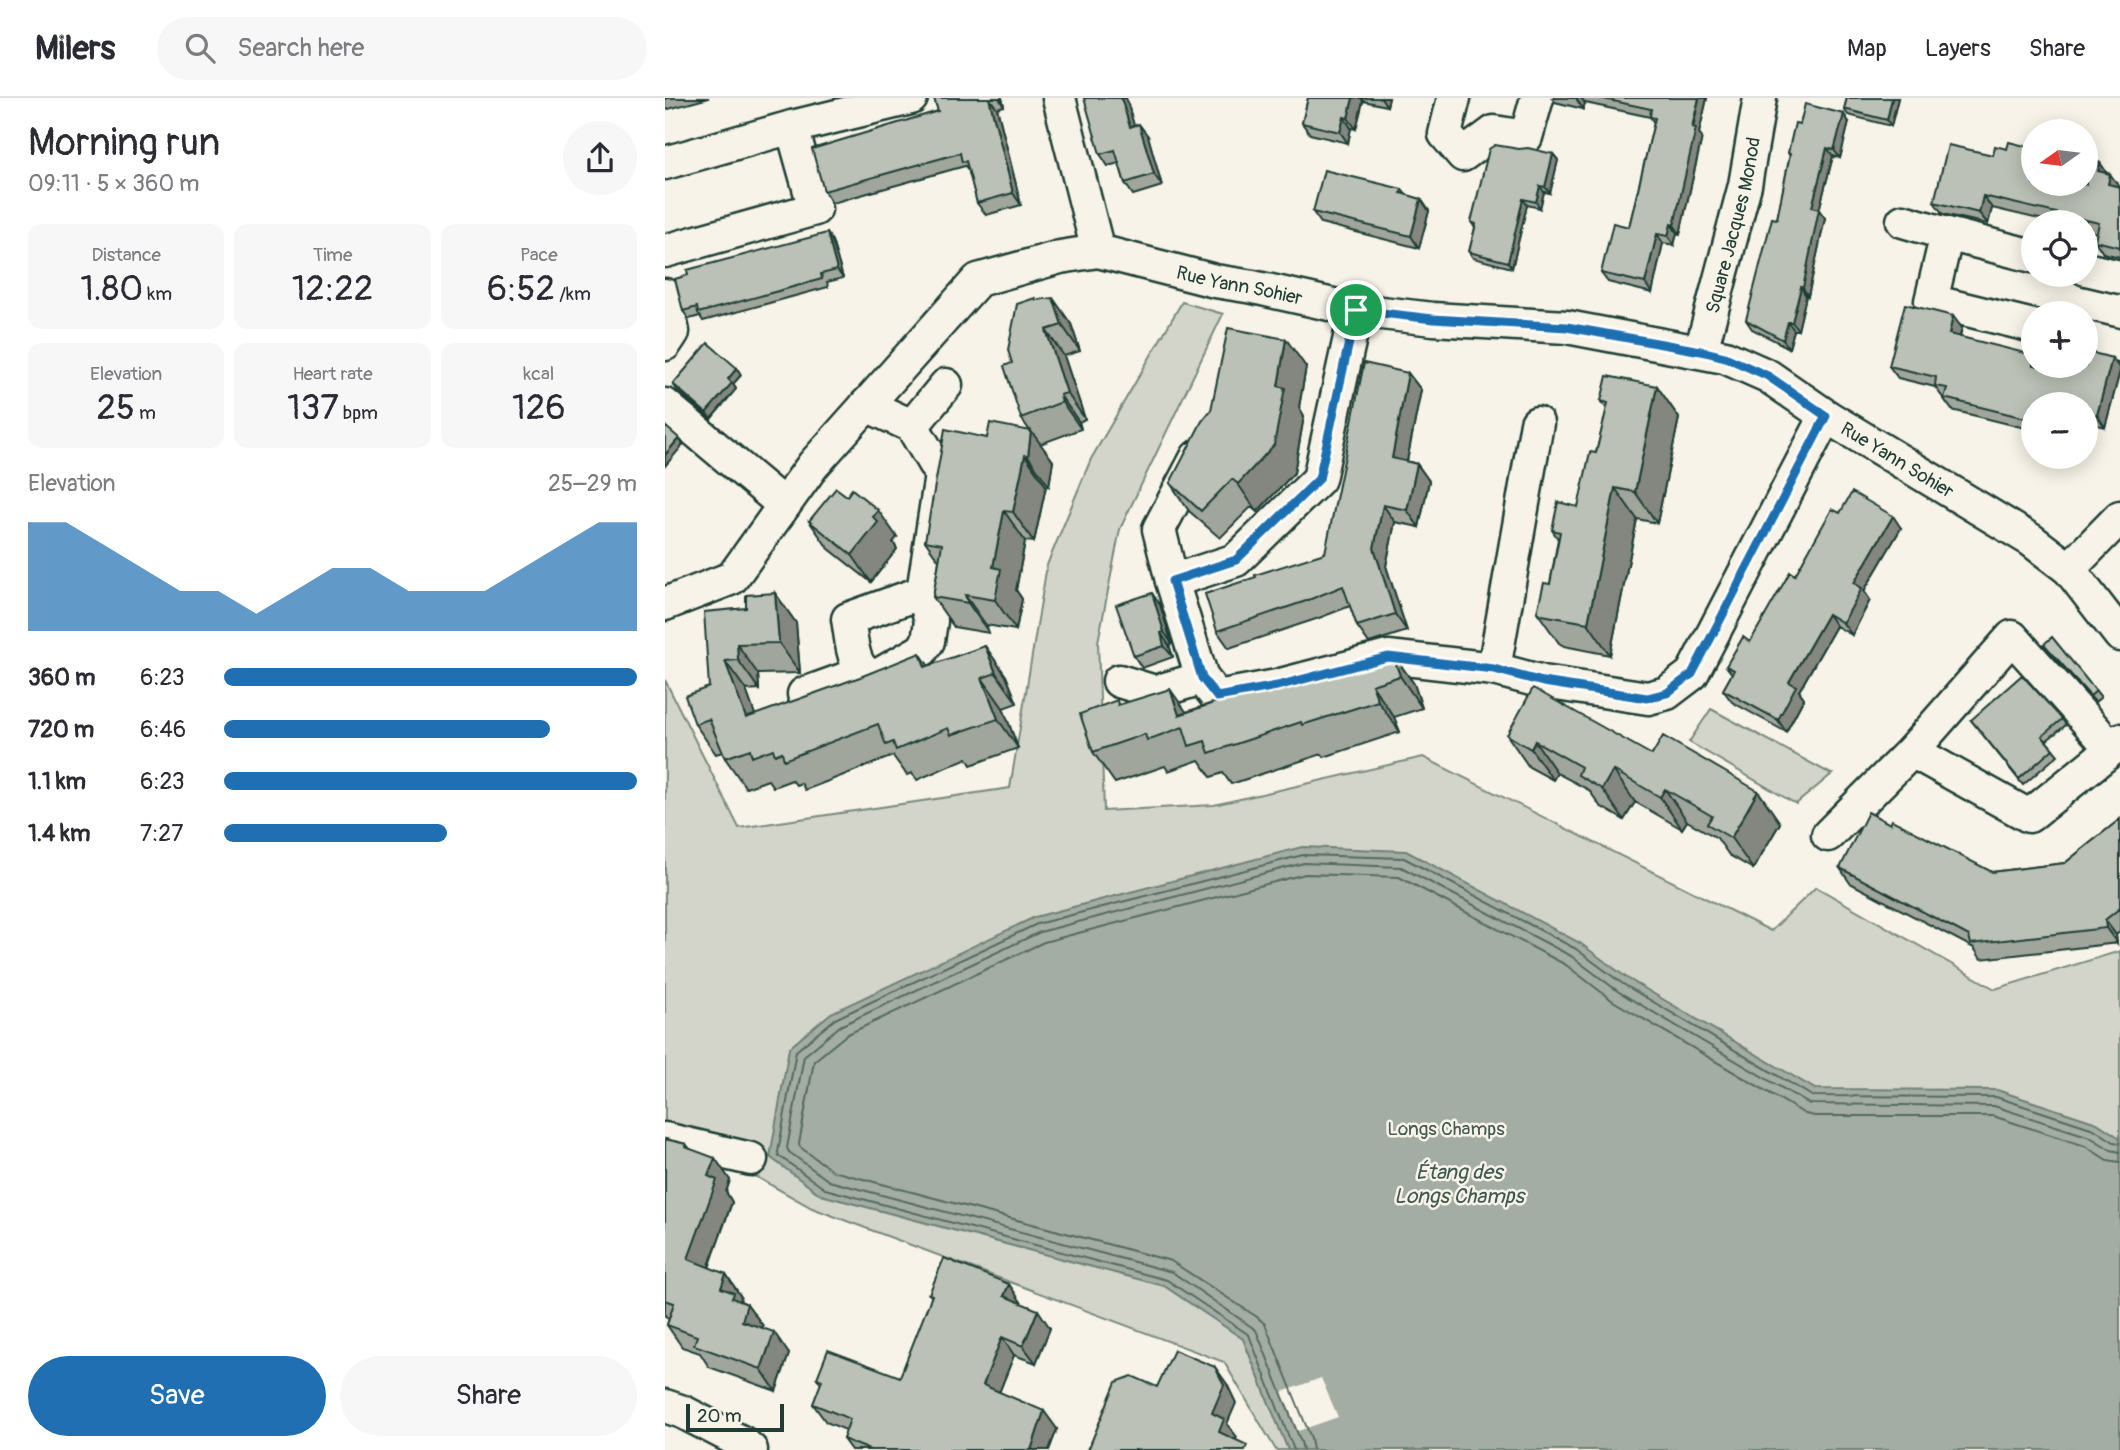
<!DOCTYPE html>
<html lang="en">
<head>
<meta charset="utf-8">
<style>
  body { margin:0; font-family:Pangolin,sans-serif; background:#f7f7f7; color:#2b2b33; height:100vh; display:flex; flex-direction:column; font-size:26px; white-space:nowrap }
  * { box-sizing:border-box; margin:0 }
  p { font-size:23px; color:#7c7c81 }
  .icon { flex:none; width:38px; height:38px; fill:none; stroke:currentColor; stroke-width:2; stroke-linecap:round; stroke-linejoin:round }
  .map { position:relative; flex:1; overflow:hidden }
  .side { display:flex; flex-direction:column; background:#fff; width:665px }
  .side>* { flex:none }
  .needle { width:46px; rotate:256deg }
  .tools { position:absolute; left:1356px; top:21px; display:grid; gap:14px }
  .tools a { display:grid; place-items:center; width:77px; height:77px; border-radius:50%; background:#fff; box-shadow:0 4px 18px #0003; font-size:35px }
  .scale { position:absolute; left:21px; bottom:18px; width:98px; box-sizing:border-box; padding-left:7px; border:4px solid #1f3d34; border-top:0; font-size:19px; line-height:24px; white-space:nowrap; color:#1f3d34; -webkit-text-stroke:5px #f7f3e8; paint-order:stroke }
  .pin { position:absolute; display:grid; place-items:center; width:60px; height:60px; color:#fff; margin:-30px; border:4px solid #fff; border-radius:50%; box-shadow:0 2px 7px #0007 }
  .round { display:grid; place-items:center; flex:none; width:74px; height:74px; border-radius:37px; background:#f7f7f7 }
  .summary { display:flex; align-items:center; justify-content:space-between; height:119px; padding:0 28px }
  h1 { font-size:38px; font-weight:600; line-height:52px }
  .stats { display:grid; grid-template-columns:repeat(3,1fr); gap:10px; height:119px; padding:7px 28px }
  .stats div { display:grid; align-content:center; border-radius:14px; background:#f7f7f7; text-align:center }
  .stats b { font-size:35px; font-weight:600 }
  .stats small { font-size:19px; font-weight:400 }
  .stats p { font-size:19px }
  .chart { height:196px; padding:14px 28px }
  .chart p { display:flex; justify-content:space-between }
  .chart svg { width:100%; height:126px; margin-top:7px; fill:#1f6fb2; opacity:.7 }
  .cta { display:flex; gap:14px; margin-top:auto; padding:14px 28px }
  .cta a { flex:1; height:80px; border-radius:42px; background:#1f6fb2; color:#fff; font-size:28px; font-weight:600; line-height:80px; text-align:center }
  .cta a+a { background:#f7f7f7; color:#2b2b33 }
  ul { padding:0 28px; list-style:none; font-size:23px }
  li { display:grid; grid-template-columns:112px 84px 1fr; align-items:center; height:52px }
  li i { height:18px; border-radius:9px; background:#1f6fb2 }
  header { display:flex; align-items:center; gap:42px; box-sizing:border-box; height:98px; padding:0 35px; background:#fff; border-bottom:2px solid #e1e1e2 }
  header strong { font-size:33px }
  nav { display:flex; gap:38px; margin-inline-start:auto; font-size:24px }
  .search { width:490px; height:63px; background:#f7f7f7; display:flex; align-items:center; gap:18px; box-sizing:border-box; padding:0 24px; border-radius:38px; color:#7c7c81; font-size:26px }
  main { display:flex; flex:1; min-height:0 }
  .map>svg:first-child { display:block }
</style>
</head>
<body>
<header>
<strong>Milers</strong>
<div class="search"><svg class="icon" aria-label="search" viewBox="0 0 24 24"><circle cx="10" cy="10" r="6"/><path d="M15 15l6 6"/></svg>Search here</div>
<nav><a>Map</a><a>Layers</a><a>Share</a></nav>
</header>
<main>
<section class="side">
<div class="summary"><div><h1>Morning run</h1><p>09:11 · 5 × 360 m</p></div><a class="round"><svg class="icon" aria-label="share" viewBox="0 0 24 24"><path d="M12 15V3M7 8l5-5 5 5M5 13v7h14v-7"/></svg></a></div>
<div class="stats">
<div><p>Distance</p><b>1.80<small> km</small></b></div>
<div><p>Time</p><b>12:22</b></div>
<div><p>Pace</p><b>6:52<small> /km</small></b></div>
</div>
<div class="stats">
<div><p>Elevation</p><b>25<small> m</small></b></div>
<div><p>Heart rate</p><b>137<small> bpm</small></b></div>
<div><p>kcal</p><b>126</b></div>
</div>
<div class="chart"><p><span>Elevation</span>25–29 m</p>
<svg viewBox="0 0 160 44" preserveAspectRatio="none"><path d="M0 44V6L10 6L20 14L30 22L40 30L50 30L60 38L70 30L80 22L90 22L100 30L110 30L120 30L130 22L140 14L150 6L160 6V44z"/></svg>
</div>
<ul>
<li><b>360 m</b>6:23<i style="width:100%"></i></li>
<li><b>720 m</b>6:46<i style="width:79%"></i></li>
<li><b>1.1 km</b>6:23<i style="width:100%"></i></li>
<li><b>1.4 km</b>7:27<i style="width:54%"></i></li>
</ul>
<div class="cta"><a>Save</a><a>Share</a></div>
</section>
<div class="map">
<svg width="1455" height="1352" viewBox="0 0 1455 1352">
  <rect width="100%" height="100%" fill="#f7f3e8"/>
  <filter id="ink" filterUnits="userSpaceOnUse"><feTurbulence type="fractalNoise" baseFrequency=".0143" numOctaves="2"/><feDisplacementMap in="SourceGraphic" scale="14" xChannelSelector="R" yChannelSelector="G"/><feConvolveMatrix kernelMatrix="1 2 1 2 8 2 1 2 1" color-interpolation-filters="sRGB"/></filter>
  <g filter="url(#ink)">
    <path fill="#d3d5ca" stroke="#79897f" stroke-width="2" d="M517 204 558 216 455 431 433 544 439 713 549 707 758 659 1106 833 1151 789 1330 891 1455 853V1352H611L559 1264 147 1110 81 1073 0 1054V582L74 730 345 690 382 467 426 361Z
      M1046 611 1166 676H1167L1131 706 1024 644Z"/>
    <path fill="#a4ada3" stroke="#6f8077" stroke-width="2" d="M637 749 741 753 915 845 962 880 1150 991 1332 992 1432 1025 1455 1040V1352H623L578 1241 499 1188 156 1097 105 1059 124 950 166 915 370 819Z"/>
    <path fill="#f7f3e8" d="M656 1280 673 1319 633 1333 617 1294Z"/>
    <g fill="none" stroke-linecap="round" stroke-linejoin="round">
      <path stroke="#546a60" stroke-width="2" d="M629 1352 584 1237 502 1182 160 1091 114 1058 113 1054 131 953 170 921 372 826 638 757 739 760 911 851 958 886 1147 998 1331 999 1429 1031 1449 1044 1455 1045
        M638 1352 636 1344 591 1232 507 1174 164 1083 124 1054 122 1050 139 958 175 928 375 834 639 765 736 769 906 858 954 894 1144 1006 1329 1008 1425 1039 1446 1052 1455 1054
        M648 1352 646 1340 600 1226 592 1219 506 1163 168 1073 135 1049 134 1046 149 963 181 937 379 844 640 776 734 779 901 867 948 903 1140 1016 1150 1018H1328L1420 1048 1442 1062 1455 1064"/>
      <defs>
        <g id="minor">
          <path d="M394 0 433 153"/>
          <path d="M789 0 780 36 798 57 829 34 861 39 872 0"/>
          <path d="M0 65 127 29 246 0"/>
          <path d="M1238 123 1282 136"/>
          <path d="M0 153 150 111 127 29"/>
          <path d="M1368 158 1282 136 1266 203 1368 228"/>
          <path d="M1421 171 1455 179"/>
          <path d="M0 197 8 234 0 246"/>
          <path d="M691 212 654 381 571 462 507 483 537 580 552 599 612 588 723 559 829 571 878 584 983 600 1002 595 1027 576 1161 318"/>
          <path d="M1421 240 1455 248"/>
          <path id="s1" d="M1036 253 1080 87 1095 0"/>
          <path d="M0 307 119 407"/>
          <path d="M201 307 247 328 276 377 258 494 266 523 263 543 257 552 212 578C186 577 187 541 183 521L258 494"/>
          <path d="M247 328 281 287"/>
          <path d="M1404 471 1455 419"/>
          <path d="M507 483 494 431 532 359"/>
          <path id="s2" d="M0 506 67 480 148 367 313 182 395 159 433 153 550 183 588 189 691 212 768 221 902 229 1060 259 1103 278 1161 318 1366 442 1404 471 1455 537"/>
          <path d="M829 571 872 325"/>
          <path d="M454 583 490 594 537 580"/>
          <path d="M139 596 200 574"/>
          <path d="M1247 653 1364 718 1447 651"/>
          <path d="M1163 737 1247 653 1347 539 1447 651 1455 642"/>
          <path d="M0 1041 86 1061"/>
          <path d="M0 1308 18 1314 78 1345 86 1352"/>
        </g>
      </defs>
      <use href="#minor" stroke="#1f3d34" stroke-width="37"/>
      <use href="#minor" stroke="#f7f3e8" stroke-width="32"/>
    </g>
    <path fill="#a1a69d" stroke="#1f3d34" stroke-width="2" d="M0 0H44L0 12Z
      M269 0H337L339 8 332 10 356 107 321 117 312 105 304 73 300 68 167 105 159 93 273 13Z
      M461 0 469 28 483 38 497 88 468 97 460 85 454 65 443 68 435 56Z
      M643 0H724L722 8 698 3 691 31 686 30 683 45 645 36 637 25Z
      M887 0H1042L1034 35 1037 39 1015 136 1012 135 1009 147 998 145 987 195 943 184 936 175 964 129 989 25 985 19 920 5 918 11 890 4Z
      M1182 0H1233L1226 28 1183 17 1179 11Z
      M1184 24 1175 60 1168 58 1154 112 1160 120 1143 198H1141L1133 232H1129L1124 250 1087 231 1081 222 1112 121 1125 58 1123 55 1135 26Z
      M1342 51 1435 65 1442 75 1455 89V159L1438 155 1430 143 1432 135 1421 132V124H1387L1327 110 1323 126 1278 116 1269 104 1328 57Z
      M888 56 893 62 885 95 879 94 875 110 862 107 847 170 808 160 804 154 810 130 806 124Z
      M737 91 741 97 756 101 764 113 754 150 656 125 648 114Z
      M162 135 167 143 178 180 162 184 163 189 38 223 35 218 24 221 18 213Z
      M371 202 406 226 415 253 399 258 420 321 414 324 416 331 375 346 388 363 384 388H381L369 444 360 443 351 492 357 501 351 532 321 527 324 535 289 529 268 499 274 463 260 443 322 340 365 333 356 320 347 265Z
      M1297 230 1295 239 1368 268 1447 260 1455 271V273L1440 329 1421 324V306H1368V332L1287 312 1270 289 1233 280 1224 268Z
      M641 269 634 309 639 318 629 375 592 414 586 409 555 440 524 413 505 385Z
      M72 270 76 277 68 286 71 291 46 321 12 292 8 286Z
      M743 275 756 292 742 363 752 366 764 383 754 429 730 424 721 468 742 533 704 545 692 528 685 508 654 520 564 550 552 533 591 479 660 455Z
      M992 288 1014 320 992 425 972 421 945 557 899 548 894 545 872 514 885 486 893 441 887 432 913 409 931 355 942 311 936 303Z
      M1175 415 1236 430 1199 493 1205 502 1187 537 1171 528 1134 593 1139 600 1121 634 1067 604 1058 592 1067 576 1061 568 1085 544 1130 477Z
      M144 423 232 439 228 444 232 451 206 484 163 450Z
      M110 495 131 525 135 575 93 576 94 591 81 592 90 617 264 568 320 548 341 578 352 605 338 610 353 650 306 667 302 660 252 682 247 675 242 677 228 658 140 692 136 685 131 687 127 682 108 689 103 682 81 690 60 660 57 654 51 656 30 626 44 589 81 510Z
      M495 507 507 546 504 547 508 559 477 570 469 558Z
      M1379 546 1431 593 1436 599 1430 604Z
      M727 555 749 586 757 610 729 619 735 634 659 659 657 656 566 686 558 675 546 679 534 662 503 673 500 668 450 685 428 654 455 607 521 614 604 586 610 594Z
      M1397 621 1401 627 1381 643 1393 657 1358 687 1306 622Z
      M842 637 987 657 1093 693 1115 725 1088 771 1064 757 1052 740 1022 723 1017 731 970 704 959 722 935 708 924 692 892 675 888 682 864 669Z
      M1455 721V834L1451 837 1452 845 1316 861 1309 850 1185 785 1175 770 1327 774 1400 765Z
      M0 1041 21 1046 25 1051 65 1082 61 1094 67 1104 44 1170 61 1176 76 1199 75 1203 82 1206 98 1228 97 1230 124 1256 111 1293 44 1269 35 1255 17 1249 2 1227 4 1220 0 1218Z
      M264 1196 356 1204V1205L385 1230 371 1265 349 1257 334 1294 392 1331 384 1352H186L178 1341 181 1332 161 1324 148 1306 156 1286 152 1280 235 1279 267 1199Z"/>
    <path fill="#83877f" stroke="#1f3d34" stroke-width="2" d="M324 0 332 10 356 107 348 95Z
      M334 0H337L339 8Z
      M456 0H461L473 41 465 29Z
      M688 0H696L698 3 691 31 683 20Z
      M716 0H724L722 8Z
      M912 0H916L920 5 918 11 912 2Z
      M1034 0H1042L1034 35 1037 39 1015 136 1009 127Z
      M1227 0H1233L1226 28 1222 22Z
      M1179 16 1184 24 1175 60 1169 52Z
      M679 19 686 30 683 45 675 34Z
      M474 26 483 38 497 88 489 76Z
      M1162 50 1168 58 1154 112 1160 120 1143 198 1138 190 1147 109Z
      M888 56 893 62 885 95 880 89Z
      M1435 65 1443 77 1433 73Z
      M1445 76 1454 88 1451 98 1443 86Z
      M875 88 879 94 875 110 871 104Z
      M1318 98 1327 110 1323 126 1314 115Z
      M756 101 764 113 754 150 746 138Z
      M858 101 862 107 847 170 843 164Z
      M1006 126 1012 135 1009 147 1003 138Z
      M162 135 167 143 178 180 172 172Z
      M992 136 998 145 987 195 980 185Z
      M1136 189 1141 198 1133 232 1127 224Z
      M388 200 406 226 415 253 397 227Z
      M1288 218 1297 230 1292 248 1284 236Z
      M1123 224 1129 232 1124 250 1118 242Z
      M381 232 399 258 420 321 402 295Z
      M621 241 641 269 634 309 639 318 629 375 592 414 573 386 613 288Z
      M1447 260 1455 271V273L1440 329 1432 317Z
      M72 270 76 277 68 286 71 291 46 321 41 315 63 281Z
      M743 275 756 292 739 378 727 360Z
      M992 288 1014 320 992 425 970 394Z
      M395 297 414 324 416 331 397 304Z
      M366 333 388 363 384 388 363 358Z
      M14 340 18 347 0 368V357Z
      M360 357 381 388 369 444 348 414Z
      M752 366 764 383 754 429 742 412Z
      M950 390 972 421 945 557 923 525Z
      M718 407 730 424 721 468 742 533 730 516 709 450Z
      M213 412 232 439 228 444 232 451 206 484 187 457 208 419Z
      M339 413 360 443 351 492 357 501 351 532 330 502 328 469Z
      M1228 418 1236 430 1199 493 1205 502 1187 537 1178 525 1189 485Z
      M110 495 131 525 135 575 114 545Z
      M487 495 495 507 507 546 499 534Z
      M300 497 321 527 324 535 303 505Z
      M1163 516 1171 528 1134 593 1139 600 1121 634 1113 622 1124 584Z
      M496 535 504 547 508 559 499 548Z
      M72 546 93 576 94 591 73 562Z
      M320 548 341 578 352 605 331 575Z
      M255 555 275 585 260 569Z
      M727 555 749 586 757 610 735 578Z
      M60 563 81 592 102 650 81 620Z
      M317 580 338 610 353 650 333 621Z
      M707 587 729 619 735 634 713 603Z
      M505 591 527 622 514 617Z
      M870 643 892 675 888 682 866 651Z
      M948 672 970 704 959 722 937 691Z
      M1000 691 1022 723 1017 731 995 699Z
      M1093 693 1115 725 1088 771 1066 740Z
      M1440 822 1451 837 1452 845 1441 830Z
      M50 1060 65 1082 61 1094 67 1104 38 1184 23 1161 43 1078Z
      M61 1176 76 1199 75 1203 82 1206 98 1228 92 1245 56 1190Z
      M344 1186 356 1204 352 1216 339 1198Z
      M373 1212 385 1230 371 1265 358 1248Z
      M109 1234 124 1256 111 1293 96 1271Z
      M337 1239 349 1257 330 1305 318 1287Z
      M550 1269 562 1286 571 1305 562 1326 572 1339 566 1352 554 1334 547 1315Z
      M379 1313 392 1331 384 1352H366Z"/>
    <path fill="#bbc1b6" stroke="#1f3d34" stroke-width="2" d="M269 0H324L348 95 312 105 301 63 297 64 295 55 159 93 147 51 273 13Z
      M419 0H456L465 29 474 26 489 76 460 85 450 52 435 56Z
      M643 0H688L683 20 679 19 675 34 637 25Z
      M934 0H1034L1027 29 1031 30 1009 127 1006 126 1003 138 992 136 980 185 936 175 948 125 964 129 990 20 985 19 986 11Z
      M1182 0H1227L1222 22 1179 11Z
      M1140 6 1179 16 1169 52 1162 50 1147 109 1154 111 1138 190 1136 189 1127 224H1123L1118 242 1081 222 1107 120 1112 121 1125 56 1123 55 1130 25 1135 26Z
      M1344 44 1368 50V86H1421V62L1435 65 1433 73 1445 76 1443 86 1455 89V149L1430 143 1434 125 1318 98 1314 115 1269 104 1283 47 1328 57 1330 48 1342 51Z
      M830 47 854 51 863 50 888 56 880 89 875 88 871 104 858 101 843 164 804 154 811 126 806 124 824 51Z
      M659 72 737 91 736 95 756 101 746 138 648 114Z
      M162 135 172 172 156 176 157 181 33 215 32 209 18 213 10 181 23 177 22 172Z
      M370 200 371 202 388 200 397 227 381 232 402 295 395 297 397 304 356 320 339 268 347 265 343 252 352 206Z
      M1240 206 1288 218 1284 236 1368 257V268H1421V253L1447 260 1432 317 1421 314V306H1368V322L1279 300 1282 290 1270 288 1271 279 1224 268Z
      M563 230 621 241 613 288 620 290 609 347 573 386 567 381 536 413 505 385 537 323 546 312Z
      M43 245 72 270 63 281 67 285 41 315 8 286Z
      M699 265 743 275 727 360 752 366 742 412 718 407 709 450 730 516 692 528 678 488 641 503 552 533 540 496 591 479 590 477 660 455Z
      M942 278 992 288 970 394 950 390 923 525 877 517 872 514 879 485 885 486 895 434 887 432 893 404 913 409 925 354 931 355 943 305 936 303Z
      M325 325 366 333 363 358 360 357 348 414 339 413 328 469 336 471 330 502 300 497 303 505 268 499 277 446 260 443 280 331 322 340Z
      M0 328 14 340 0 357Z
      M171 390 182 398 187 391 213 412 208 419 213 424 187 457 144 423Z
      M1187 394 1228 418 1189 485 1197 490 1178 525 1163 516 1124 584 1131 588 1113 622 1058 592 1069 572 1061 568 1078 539 1085 544 1125 474 1130 477 1167 411 1175 415Z
      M110 495 114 545 72 546 73 562 60 563 81 620 195 579 255 555 260 569 320 548 331 575 317 580 333 621 286 637 283 630 231 652 228 644 221 647 213 626 119 662 117 654 110 657 108 651 87 659 85 651 60 660 44 621 30 626 20 598 44 589 39 514 81 510V497Z
      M487 495 499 534 496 535 499 548 469 558 451 507Z
      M1387 539 1431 593 1425 598 1379 546Z
      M727 555 735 578 707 587 713 603 637 627 636 624 544 655 540 643 524 648 518 629 482 642 480 636 428 654 415 616 452 602 453 607 505 591 514 617 604 586 607 595Z
      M1357 577 1397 621 1377 638 1388 651 1354 681 1306 622Z
      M868 590 987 657 998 638 1093 693 1066 740 1042 726 1047 718 1000 691 995 699 948 672 937 691 913 677 916 669 870 643 866 651 842 637Z
      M1203 714 1225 726 1227 722 1327 774 1400 765 1455 721V810L1440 822 1441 830 1306 846 1304 838 1175 770Z
      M0 1041 21 1046 20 1049 50 1060 43 1078 52 1082 23 1161 61 1176 56 1190 69 1195 67 1200 82 1206 77 1223 109 1234 96 1271 29 1247 32 1238 2 1227 9 1205 0 1202Z
      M279 1160 344 1186 339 1198 373 1212 358 1248 337 1239 318 1287 379 1313 366 1352H205L178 1341 185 1321 148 1306 157 1282 152 1280 163 1252 235 1279 267 1197 264 1196Z
      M509 1252 550 1269 559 1287 547 1315 559 1321 554 1334 582 1347 580 1352H423L451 1284 467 1278 492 1289Z"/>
  </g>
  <g fill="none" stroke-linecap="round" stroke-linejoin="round" filter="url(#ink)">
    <defs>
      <path id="route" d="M691 212 768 221 902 229 1036 253 1060 259 1103 278 1161 318 1027 576 1002 595 982 600 878 584 829 571 723 559 612 588 552 599 537 580 507 483 571 462 654 381Z"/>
    </defs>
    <use href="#route" stroke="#fff" stroke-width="14"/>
    <use href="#route" stroke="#1f6fb2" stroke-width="9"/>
  </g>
  <g text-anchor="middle" stroke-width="5" stroke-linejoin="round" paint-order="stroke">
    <g font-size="19" fill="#1f3d34" stroke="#f7f3e8">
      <text dy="7" stroke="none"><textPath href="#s1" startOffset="130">Square Jacques Monod</textPath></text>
      <text dy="7" stroke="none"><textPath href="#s2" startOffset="728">Rue Yann Sohier</textPath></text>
      <text dy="7" stroke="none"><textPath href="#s2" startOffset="1421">Rue Yann Sohier</textPath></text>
    </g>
    <g font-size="19" fill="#435b52" stroke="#f7f3e8">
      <text x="781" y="1037">Longs Champs</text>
    </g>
    <g font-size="21" font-style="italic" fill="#405950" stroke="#f7f3e8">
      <text x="794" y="1081">Étang des<tspan x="794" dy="24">Longs Champs</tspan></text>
    </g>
  </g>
</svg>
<div class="tools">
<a><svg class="needle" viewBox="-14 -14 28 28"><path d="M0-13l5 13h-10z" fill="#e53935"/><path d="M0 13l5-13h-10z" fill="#7c7c81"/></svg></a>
<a><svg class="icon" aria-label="locate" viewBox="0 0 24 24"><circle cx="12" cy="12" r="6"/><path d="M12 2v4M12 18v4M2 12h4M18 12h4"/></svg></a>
<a>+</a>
<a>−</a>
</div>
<div class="scale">20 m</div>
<div class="pin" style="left:691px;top:212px;background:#1e9e55"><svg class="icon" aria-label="arrive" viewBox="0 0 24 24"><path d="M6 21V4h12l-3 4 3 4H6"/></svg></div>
</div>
</main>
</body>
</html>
